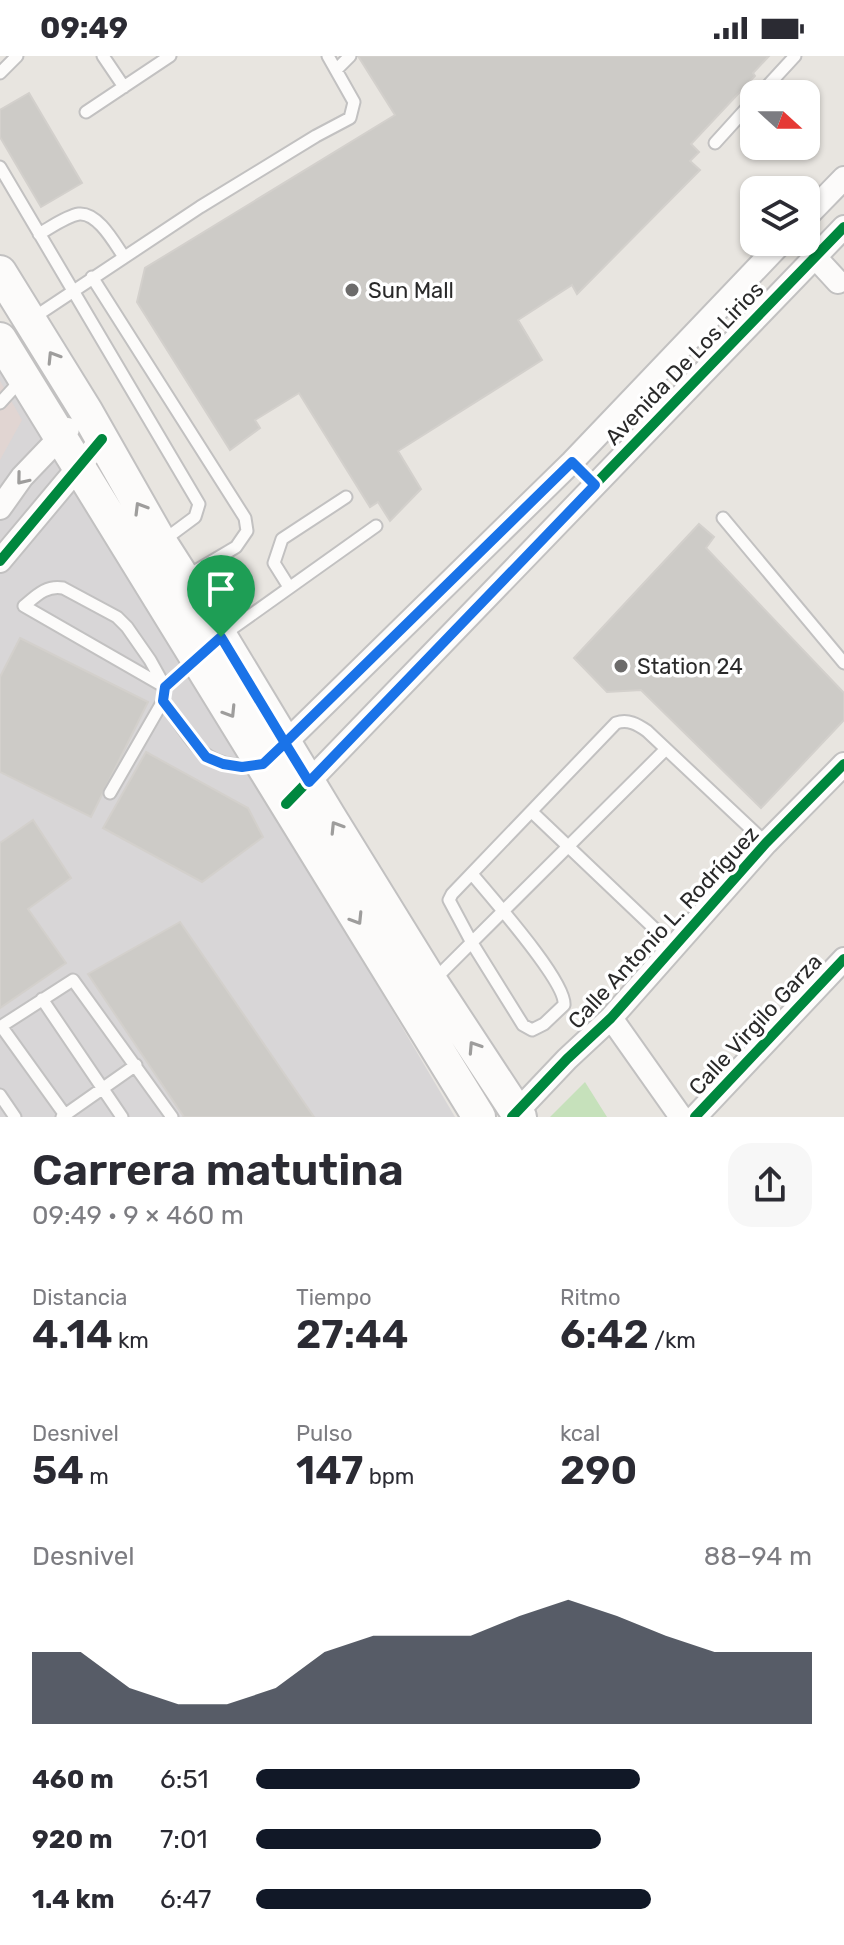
<!DOCTYPE html>
<html lang="es">
<head>
<meta charset="utf-8">
<style>
  body { margin:0; font-family:Rubik,sans-serif; background:#f7f7f7; color:#2b2b33; height:100vh; display:flex; flex-direction:column; font-size:30px; white-space:nowrap }
  * { box-sizing:border-box; margin:0 }
  p { font-size:26px; color:#7c7c81 }
  .icon { flex:none; width:44px; height:44px; fill:none; stroke:currentColor; stroke-width:2; stroke-linecap:round; stroke-linejoin:round }
  .map { position:relative; height:1061px; overflow:hidden }
  .drawer { display:flex; flex-direction:column; background:#fff; flex:1 }
  .drawer>* { flex:none }
  .needle { width:52px; rotate:111deg }
  .buttons { position:absolute; left:740px; top:24px; display:grid; gap:16px }
  .buttons a { display:grid; place-items:center; width:80px; height:80px; border-radius:16px; background:#fff; box-shadow:0 2px 6px #0004; font-size:40px }
  .pin { position:absolute; display:grid; place-items:center; width:68px; height:68px; color:#fff; margin:-82px -34px; border-radius:50% 50% 50% 0; rotate:-45deg; box-shadow:0 0 8px #0007 }
  .pin .icon { rotate:45deg }
  .round { display:grid; place-items:center; flex:none; width:84px; height:84px; border-radius:24px; background:#f7f7f7 }
  .overview { display:flex; align-items:center; justify-content:space-between; height:136px; padding:0 32px }
  h1 { font-size:44px; font-weight:600; line-height:60px }
  .figures { display:grid; grid-template-columns:repeat(3,1fr); gap:12px; height:136px; padding:8px 32px }
  .figures div { display:grid; align-content:center }
  .figures b { font-size:40px; font-weight:600 }
  .figures small { font-size:22px; font-weight:400 }
  .figures p { font-size:22px }
  .chart { height:224px; padding:16px 32px }
  .chart p { display:flex; justify-content:space-between }
  .chart svg { width:100%; height:144px; margin-top:8px; fill:#111827; opacity:.7 }
  ul { padding:0 32px; list-style:none; font-size:26px }
  li { display:grid; grid-template-columns:128px 96px 1fr; align-items:center; height:60px }
  li i { height:20px; border-radius:10px; background:#111827 }
  .status { display:flex; justify-content:space-between; align-items:center; height:56px; padding:0 40px; background:#fff; direction:ltr }
  .status svg { height:22px; fill:currentColor }
  .map>svg:first-child { display:block }
</style>
</head>
<body>
<div class="status"><b>09:49</b><svg viewBox="0 0 49 12"><path d="M0 12V9h3v3zM5 12V6h3v6zM10 12V3h3v9zM15 12V0h3v12zM26 1h20v11H26zM47 4h2v5h-2z"/></svg></div>
<div class="map">
<svg width="844" height="1061" viewBox="0 0 844 1061">
  <rect width="100%" height="100%" fill="#e8e5e0"/>
  <path fill="#d8d6d7" d="M0 289 455 1061H0Z"/>
  <path fill="#e1d5d2" d="M0 325 22 364 0 404Z"/>
  <path fill="#c6e1bb" d="M585 1026 607 1061H550Z"/>
  <path fill="#cdcbc7" stroke="#d3d0cc" stroke-width="2" d="M769 0 753 17 755 20 691 88 699 96 690 105 700 114 577 238 572 229 518 264 542 304 398 395 421 433 390 465 378 446 370 451 299 337 255 364 260 372 230 394 137 246 145 212 395 59 358 0Z
    M29 37 82 127 41 151 0 81V54Z
    M699 468 714 481 706 492 844 637V664L761 752 641 634 607 636 574 602Z
    M20 582 148 646 91 761 0 716V621Z
    M146 696 248 752 263 781 202 826 103 772Z
    M33 764 71 822 28 853 66 907 0 952V787Z
    M180 866 314 1061H184L88 918Z"/>
  <g fill="none" stroke-linecap="round" stroke-linejoin="round">
    <defs>
      <path id="lane" d="M103 0 124 31
        M337 13 350 0
        M0 17 17 0
        M760 38 795 0
        M86 56 170 0
        M715 87 754 44
        M0 111 199 448 195 461 164 484
        M39 178C50 172 66 160 79 158 98 156 115 188 124 201
        M92 221 245 462 247 475 236 491 187 520
        M33 262 200 151 316 80 350 62 354 46 328 0
        M0 347 21 324
        M723 462 844 607
        M289 531 274 507 282 483 346 441
        M223 579 376 470
        M196 604 165 631 24 550C36 540 46 529 63 532L117 561 127 571 150 604 165 631 163 645C194 685 201 715 259 709
        M110 737 163 645
        M532 756 657 875
        M472 818C490 840 567 926 564 949L544 968 532 974 523 969 472 887 449 844 452 838 616 667C628 663 637 668 647 675L766 787
        M434 924 666 693
        M42 943 122 1061
        M1 970 65 1059
        M0 971 73 924 172 1061
        M0 1039 15 1061
        M62 1061 136 1009"/>
      <path id="street" d="M806 161 844 122
        M815 201 838 226
        M0 452 22 421 68 373
        M0 505 102 383
        M276 696 572 406 782 186
        M299 736 844 171
        M611 962 681 1061
        M512 1061 567 1003 611 962 766 787 844 708
        M695 1061 844 903"/>
      <path id="secondary" d="M0 216 86 355 161 487 221 581 329 760 432 927 520 1061
        M0 283 479 1061"/>
    </defs>
    <use href="#lane" stroke="#c2c1c1" stroke-width="15"/>
    <use href="#street" stroke="#c2c1c1" stroke-width="26"/>
    <use href="#secondary" stroke="#c2c1c1" stroke-width="36"/>
    <use href="#lane" stroke="#fcfbfa" stroke-width="11"/>
    <use href="#street" stroke="#fcfbfa" stroke-width="22"/>
    <use href="#secondary" stroke="#fcfbfa" stroke-width="32"/>
    <defs>
      <path id="cycleway" d="M0 505 102 383
        M286 748 844 171
        M512 1061 567 1003 611 962 766 787 844 708
        M695 1061 844 903"/>
    </defs>
    <use href="#cycleway" stroke="#fff" stroke-width="15"/>
    <use href="#cycleway" stroke="#00873e" stroke-width="10"/>
  </g>
  <defs><path id="oneway-chevron" d="M-2-3.5L2.5 0L-2 3.5" fill="none" stroke-width="1.6" stroke-linecap="round" stroke-linejoin="round" transform="scale(2)"/></defs>
  <g stroke="#9e9d9c">
    <use href="#oneway-chevron" transform="translate(53 301) rotate(-122)"/>
    <use href="#oneway-chevron" transform="translate(22 423) rotate(129)"/>
    <use href="#oneway-chevron" transform="translate(140 452) rotate(-121)"/>
    <use href="#oneway-chevron" transform="translate(230 656) rotate(58)"/>
    <use href="#oneway-chevron" transform="translate(336 771) rotate(-122)"/>
    <use href="#oneway-chevron" transform="translate(357 863) rotate(58)"/>
    <use href="#oneway-chevron" transform="translate(474 991) rotate(-123)"/>
  </g>
  <g fill="none" stroke-linecap="round" stroke-linejoin="round">
    <defs>
      <path id="route" d="M221 581 165 631 163 645 206 701 223 708 242 711 263 708 285 687 309 726 595 429 572 406 285 687 221 581"/>
    </defs>
    <use href="#route" stroke="#fff" stroke-width="16"/>
    <use href="#route" stroke="#1a73e8" stroke-width="10"/>
  </g>
  <g fill="#6c6b6a" stroke="#fff" stroke-width="3">
    <circle cx="352" cy="234" r="8"/>
    <circle cx="621" cy="610" r="8"/>
  </g>
  <g text-anchor="middle" stroke-width="7" stroke-linejoin="round" paint-order="stroke">
    <g font-size="22" fill="#2a2a2a" stroke="#fff" text-anchor="start">
      <text x="368" y="242">Sun Mall</text>
      <text x="637" y="618">Station 24</text>
    </g>
    <g font-size="22" fill="#2a2a2a" stroke="#fff">
      <text transform="translate(684 307) rotate(-46)" y="8">Avenida De Los Lirios</text>
      <text transform="translate(663 871) rotate(-47)" y="8">Calle Antonio L. Rodríguez</text>
      <text transform="translate(755 968) rotate(-47)" y="8">Calle Virgilo Garza</text>
    </g>
  </g>
</svg>
<div class="buttons">
<a><svg class="needle" viewBox="-14 -14 28 28"><path d="M0-13l5 13h-10z" fill="#e53935"/><path d="M0 13l5-13h-10z" fill="#7c7c81"/></svg></a>
<a><svg class="icon" aria-label="layers" viewBox="0 0 24 24"><path d="M12 4l9 5-9 5-9-5zM3 14l9 5 9-5"/></svg></a>
</div>
<div class="pin" style="left:221px;top:581px;background:#1e9e55"><svg class="icon" aria-label="arrive" viewBox="0 0 24 24"><path d="M6 21V4h12l-3 4 3 4H6"/></svg></div>
</div>
<section class="drawer">
<div class="overview"><div><h1>Carrera matutina</h1><p>09:49 · 9 × 460 m</p></div><a class="round"><svg class="icon" aria-label="share" viewBox="0 0 24 24"><path d="M12 15V3M7 8l5-5 5 5M5 13v7h14v-7"/></svg></a></div>
<div class="figures">
<div><p>Distancia</p><b>4.14<small> km</small></b></div>
<div><p>Tiempo</p><b>27:44</b></div>
<div><p>Ritmo</p><b>6:42<small> /km</small></b></div>
</div>
<div class="figures">
<div><p>Desnivel</p><b>54<small> m</small></b></div>
<div><p>Pulso</p><b>147<small> bpm</small></b></div>
<div><p>kcal</p><b>290</b></div>
</div>
<div class="chart"><p><span>Desnivel</span>88–94 m</p>
<svg viewBox="0 0 160 44" preserveAspectRatio="none"><path d="M0 44V22L10 22L20 33L30 38L40 38L50 33L60 22L70 17L80 17L90 17L100 11L110 6L120 11L130 17L140 22L150 22L160 22V44z"/></svg>
</div>
<ul>
<li><b>460 m</b>6:51<i style="width:69%"></i></li>
<li><b>920 m</b>7:01<i style="width:62%"></i></li>
<li><b>1.4 km</b>6:47<i style="width:71%"></i></li>
</ul>
</section>
</body>
</html>
